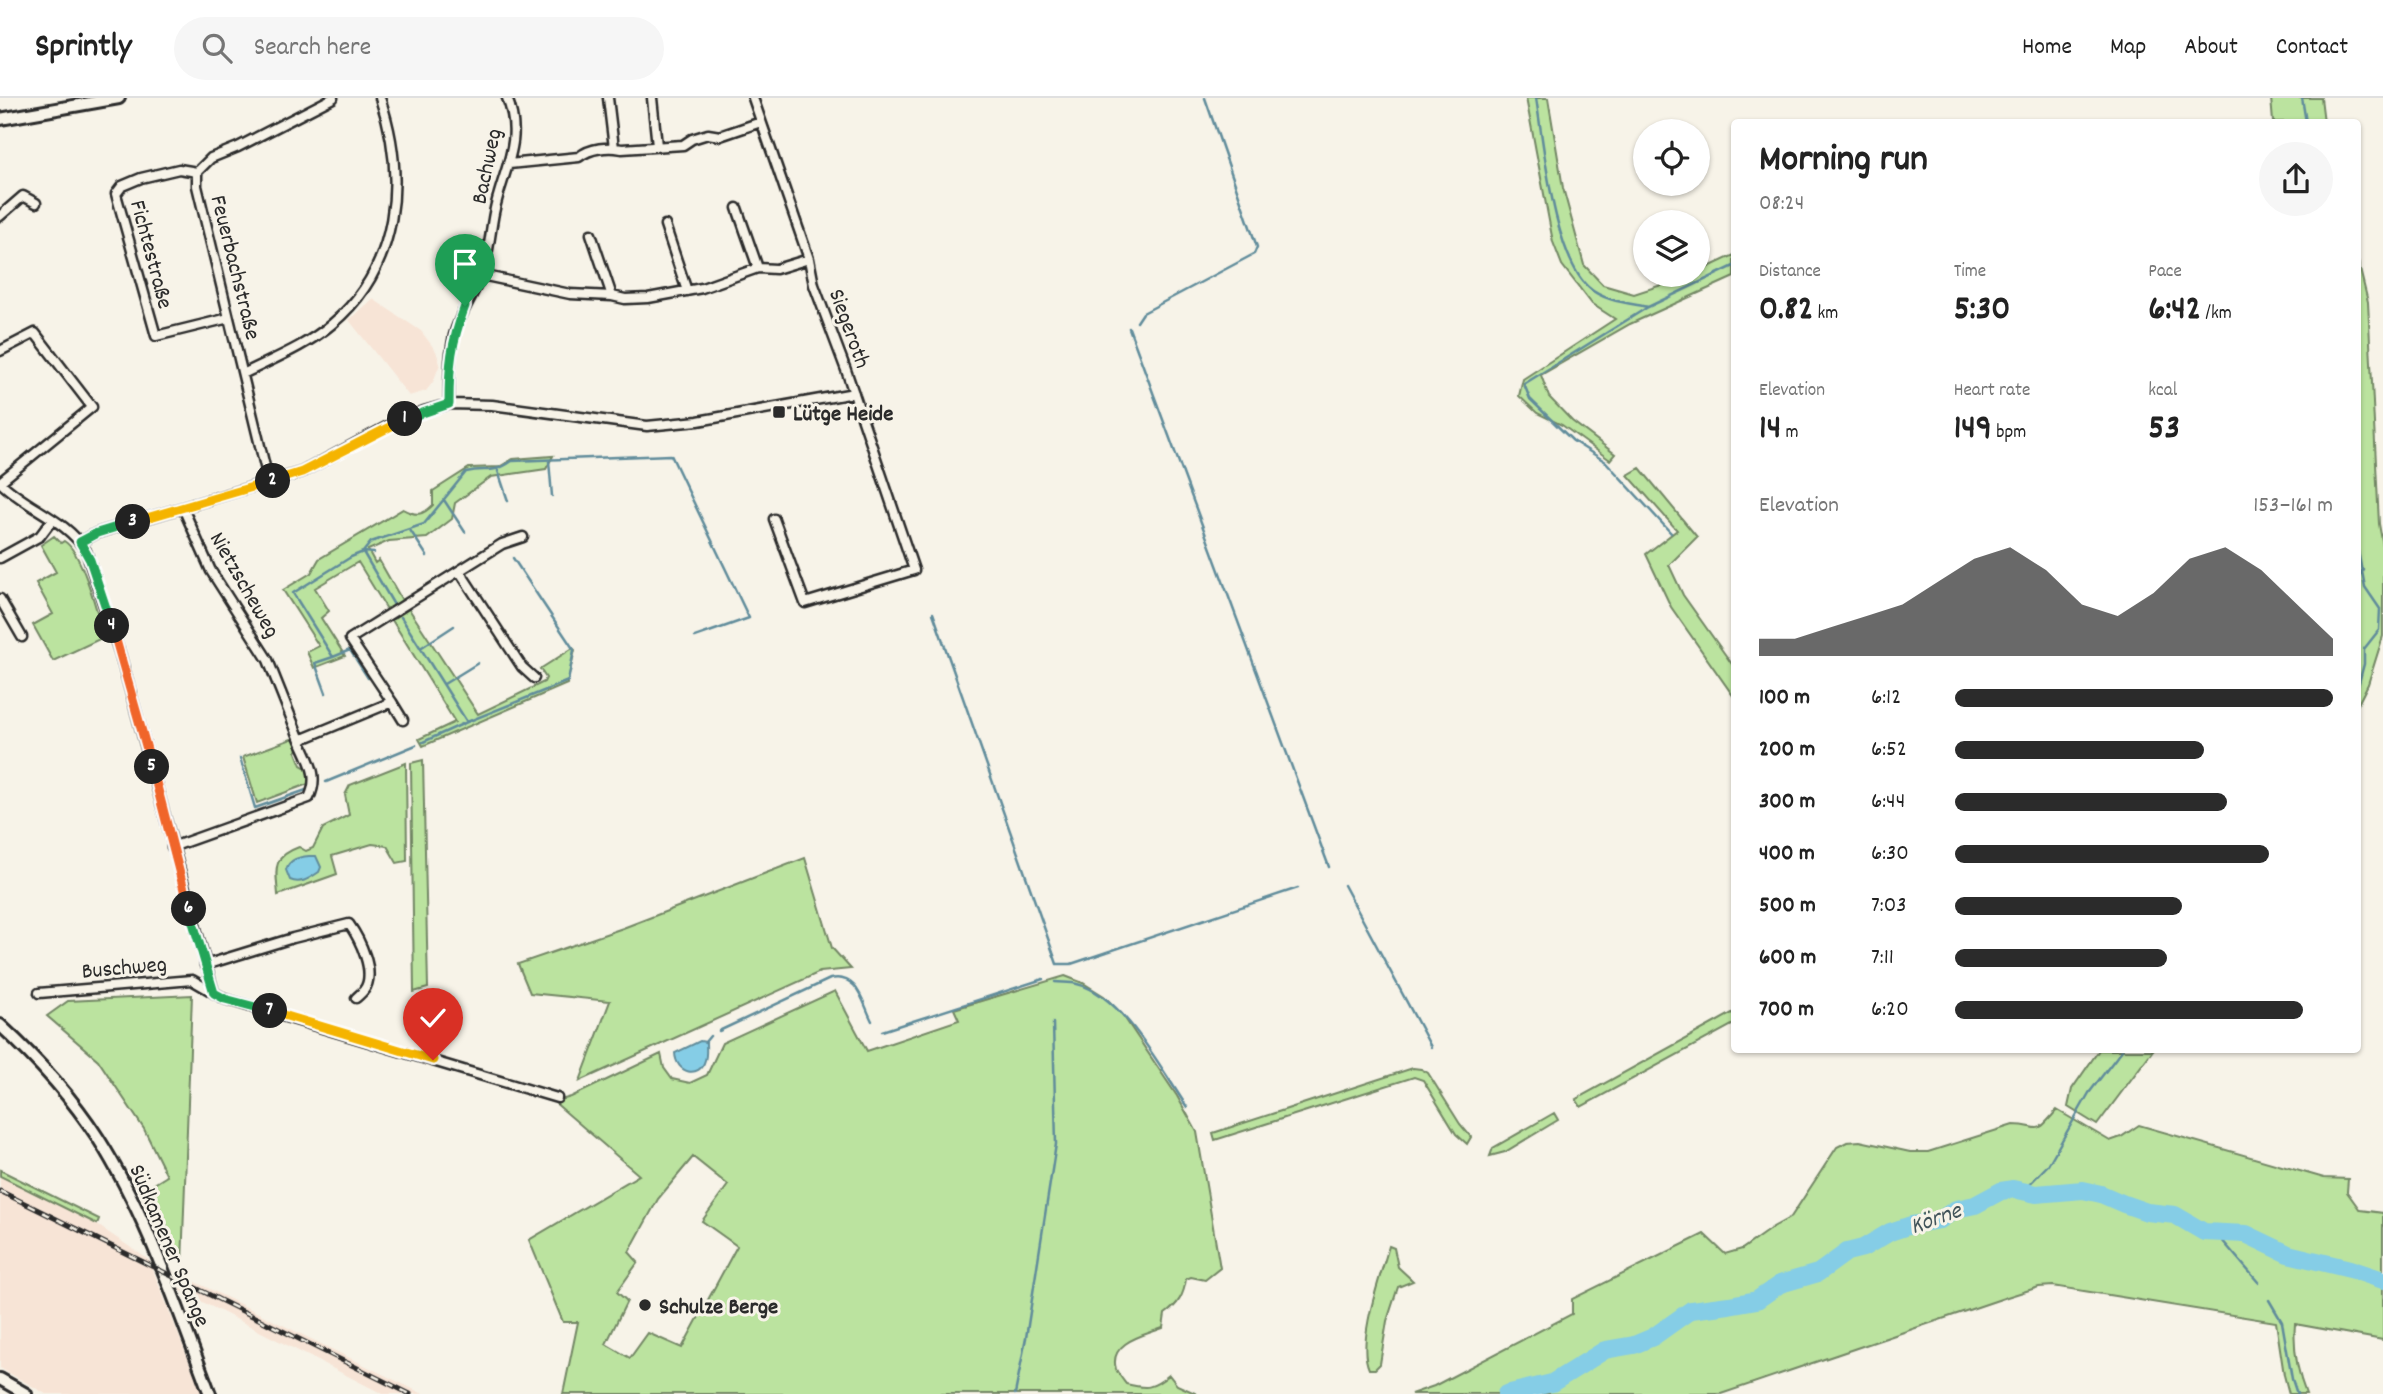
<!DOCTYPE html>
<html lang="en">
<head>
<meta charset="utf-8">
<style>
  body { margin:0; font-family:Dekko,sans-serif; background:#f6f6f6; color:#222; height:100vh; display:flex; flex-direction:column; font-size:26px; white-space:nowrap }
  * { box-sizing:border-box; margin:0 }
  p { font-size:23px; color:#767676 }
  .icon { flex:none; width:38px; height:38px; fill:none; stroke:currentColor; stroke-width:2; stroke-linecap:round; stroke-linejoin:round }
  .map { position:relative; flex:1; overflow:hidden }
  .sheet { position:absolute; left:1731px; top:21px; width:630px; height:934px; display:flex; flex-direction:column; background:#fff; border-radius:7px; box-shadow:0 2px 5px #0004 }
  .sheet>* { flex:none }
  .fabs { position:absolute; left:1633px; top:21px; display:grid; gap:14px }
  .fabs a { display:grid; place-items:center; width:77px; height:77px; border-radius:50%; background:#fff; box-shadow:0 2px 5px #0004; font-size:35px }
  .pin { position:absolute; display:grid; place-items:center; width:60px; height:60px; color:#fff; margin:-72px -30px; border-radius:50% 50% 50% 0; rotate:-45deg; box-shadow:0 0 7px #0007 }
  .pin .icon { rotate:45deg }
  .km { position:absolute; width:35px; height:35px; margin:-18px; border-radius:50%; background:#222; color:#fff; font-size:19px; line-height:35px; text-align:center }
  .round { display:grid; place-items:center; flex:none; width:74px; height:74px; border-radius:37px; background:#f6f6f6 }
  .summary { display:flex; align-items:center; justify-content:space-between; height:119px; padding:0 28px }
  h1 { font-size:38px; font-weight:800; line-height:52px }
  .metrics { display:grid; grid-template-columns:repeat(3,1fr); gap:10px; height:119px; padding:7px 28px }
  .metrics div { display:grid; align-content:center }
  .metrics b { font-size:35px; font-weight:800 }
  .metrics small { font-size:19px; font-weight:400 }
  .metrics p { font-size:19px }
  .chart { height:196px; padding:14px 28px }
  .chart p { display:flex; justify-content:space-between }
  .chart svg { width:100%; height:126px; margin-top:7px; fill:#2b2b2b; opacity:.7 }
  ul { padding:0 28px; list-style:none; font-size:23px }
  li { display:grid; grid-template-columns:112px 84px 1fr; align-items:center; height:52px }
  li i { height:18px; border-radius:9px; background:#2b2b2b }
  header { display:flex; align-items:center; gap:42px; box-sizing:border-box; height:98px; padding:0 35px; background:#fff; border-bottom:2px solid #e0e0e0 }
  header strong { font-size:33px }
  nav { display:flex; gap:38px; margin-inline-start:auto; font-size:24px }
  .search { width:490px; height:63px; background:#f6f6f6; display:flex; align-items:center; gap:18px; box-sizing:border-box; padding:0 24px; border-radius:38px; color:#767676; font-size:26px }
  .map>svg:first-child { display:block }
</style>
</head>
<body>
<header>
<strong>Sprintly</strong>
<div class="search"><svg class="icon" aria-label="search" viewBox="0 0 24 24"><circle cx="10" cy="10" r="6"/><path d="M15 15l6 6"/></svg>Search here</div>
<nav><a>Home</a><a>Map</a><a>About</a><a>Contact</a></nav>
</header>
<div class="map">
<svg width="2383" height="1296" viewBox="0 0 2383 1296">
  <rect width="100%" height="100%" fill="#f7f3e8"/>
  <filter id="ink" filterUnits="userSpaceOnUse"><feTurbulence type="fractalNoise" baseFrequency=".0143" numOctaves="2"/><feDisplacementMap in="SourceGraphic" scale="14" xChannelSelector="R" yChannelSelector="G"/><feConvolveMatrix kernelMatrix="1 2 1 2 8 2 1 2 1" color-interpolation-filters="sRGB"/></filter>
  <g filter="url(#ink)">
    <path fill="#f7e4d6" d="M373 201 421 233 436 253 440 266 433 284 426 293 409 298 349 222Z
      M0 1078 96 1126 149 1162 202 1296H46L0 1270Z
      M173 1173 423 1296H383L181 1193Z"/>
    <path fill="#bbe39f" stroke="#738765" stroke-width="2" fill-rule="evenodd" d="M1526 0H1548L1563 90 1584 167 1603 187 1634 196 1692 177H1698V174L1734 157V179L1630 226 1541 277 1549 299 1572 323 1615 356 1610 362 1562 327 1537 315 1519 298 1523 281 1615 221 1592 206 1562 167 1553 144Z
      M2271 0H2321L2324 24H2273Z
      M2357 159 2368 204 2379 426 2383 448V538L2368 586 2357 608Z
      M553 358 546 371 491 379 455 405 452 421 427 440 389 443 368 452 375 465 379 462 403 504 388 513 358 464 315 490 329 513 321 520 345 558 314 570 307 554 319 548 283 492 311 475 319 461 403 411C416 418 422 418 433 407V393L469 370 499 369 513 361Z
      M1640 370 1697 439 1669 467 1683 497 1734 569V599L1671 509 1646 456 1677 432 1628 377Z
      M54 438 61 445 64 443C82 453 98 517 104 539L53 563 33 527 53 516 36 485 56 474 41 447Z
      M409 511 478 616 544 584 546 580 540 571 573 550 575 552 567 586 423 648 419 641 455 624 392 522Z
      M294 640 298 651 296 654 301 667 306 670 311 685 257 705 243 659Z
      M423 662 428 890 414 894 411 665Z
      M406 665 407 763 397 765 387 748 372 746 332 758 337 776 278 797C276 772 271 759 299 749L306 753 313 750 323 730 349 717 345 697 350 687Z
      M805 760 832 850 851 871 820 874 580 983 610 903 530 895 518 866 623 830Z
      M1065 878 1083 885 1104 898 1122 916 1177 998 1197 1034 1220 1170 1205 1182 1191 1179 1186 1181C1184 1197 1178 1207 1165 1216L1163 1230C1145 1237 1108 1244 1116 1271 1118 1276 1123 1282 1126 1286 1147 1291 1152 1291 1169 1277L1177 1287 1197 1296H563L578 1224H563L529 1142 639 1077 554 1004 571 999 661 956 664 970 672 981 690 985 707 977 722 945 835 893 867 953 959 922 954 911ZM693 1059 728 1087 702 1123 737 1148 682 1250 648 1235 630 1260 606 1246 627 1203 617 1194 638 1164 629 1154 658 1101Z
      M192 897 182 1166 151 1088 167 1078 144 1031 98 962 47 918 68 903Z
      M1734 914V926L1581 1009 1576 1001Z
      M2099 952H2153L2097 1027 2068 1009 2072 991Z
      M1413 970 1421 971 1428 975 1460 1026 1471 1039 1467 1046 1456 1036 1423 982 1414 979 1215 1042 1213 1035Z
      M2057 1012 2110 1043 2121 1039 2139 1027 2324 1080 2348 1081 2347 1094 2360 1112 2383 1115V1242L2295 1226C2293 1250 2297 1273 2306 1296H2289L2284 1277 2276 1224 2053 1188 2039 1189 2007 1199 1721 1296H1411L1434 1288 1572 1216V1201L1704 1136 1725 1156 1742 1151 1773 1129 1791 1119 1837 1049 1847 1044 1860 1043 1910 1054H1928L2013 1027C2043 1027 2033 1040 2057 1012Z
      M1554 1015 1558 1022 1505 1054 1490 1058 1493 1050Z
      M0 1072 99 1121 97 1126 0 1078Z
      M1389 1148 1394 1150 1398 1169 1413 1183 1398 1189 1387 1223 1380 1266 1375 1271H1369C1356 1244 1381 1177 1389 1148Z"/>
    <path fill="#85cde6" stroke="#618c9b" stroke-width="2" d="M309 758H316L321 769 319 774C310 780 301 787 290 782L286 772C289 761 299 759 309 758Z
      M700 943 706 944C706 950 707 957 705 962 700 981 676 976 675 955Z"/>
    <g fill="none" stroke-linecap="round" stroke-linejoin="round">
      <path stroke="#618c9b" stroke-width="2.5" d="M1536 0C1544 48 1553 155 1588 189 1603 203 1628 205 1648 209
        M2302 0 2306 24
        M1137 224 1143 215 1254 156 1257 149 1205 0
        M1129 230 1329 769
        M549 363 552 398
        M498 373 508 403
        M444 402 465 434
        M410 432 427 458
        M1671 435 1606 364 1573 343 1530 301 1524 286 1648 209 1734 168
        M2357 448 2365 489 2380 511 2379 532 2364 551V566L2357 592
        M2357 481 2363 471
        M394 507 363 454 371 444 424 426 466 374C487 369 492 377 512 363L671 357 749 520 695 539
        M933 515 1057 866H1071L1298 790
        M401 519 467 624 423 644
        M422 549 454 528
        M368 580 350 552 333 559 293 495 351 459 363 454 374 455
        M444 586 478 565
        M326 595 315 565 333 559
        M467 624 568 583 574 552 513 460
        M240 660 255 710 309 691
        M326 684 416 647
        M1344 787 1431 949
        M1055 884C1062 885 1070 884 1077 886 1123 897 1161 971 1187 1009
        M719 933 830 881C858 875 862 903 872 923
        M882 933 1043 881
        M705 944 710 938
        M2023 1093 2048 1067 2089 995 2122 952
        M2215 1134 2258 1184
        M2269 1202 2282 1224 2292 1281 2297 1296
        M1015 1296 1026 1240 1056 1046 1053 925"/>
      <path stroke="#85cde6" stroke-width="18" d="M1506 1296 1552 1285 1605 1252 1634 1247 1653 1239 1691 1212 1729 1207 1757 1202 1780 1186 1818 1175 1847 1154 1863 1150 1890 1134 1911 1127 1940 1122 1956 1111 1975 1107 2001 1093 2013 1091 2036 1096 2083 1092 2101 1096 2124 1106 2147 1114 2175 1117 2204 1134 2246 1136 2288 1156 2350 1171 2383 1182"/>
      <defs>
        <path id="street" d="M608 0 614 50
          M652 0 657 48
          M753 0 809 161 814 187 846 272 914 472 805 505 774 421
          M509 66 579 59C590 50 608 48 622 51L683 47 692 41 708 36 720 38 761 24
          M197 74 179 71 141 80 122 88 116 96 156 238 229 220
          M737 110 758 170
          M0 118 23 98 36 105
          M665 127 687 193
          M591 136 612 198
          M481 177 570 196 612 198 625 201 648 200 702 190 758 170 776 171 809 161
          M0 253 35 235 92 309 0 384
          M243 276C273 261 306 248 332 226 399 170 407 79 380 0
          M449 306C449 283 449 260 454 237 460 215 473 198 481 178 489 158 490 135 494 115 502 73 525 44 507 0
          M0 384C26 410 66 421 86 453L120 556 214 895
          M269 385 197 88V74L211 60 238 49 333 0
          M183 410 211 473 268 562 300 642
          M80 444 97 435 302 374 390 327 424 313 449 306 492 307 647 328 698 323 854 295
          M0 460 40 438 52 422
          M460 474 522 569 534 580
          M0 501 22 539
          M392 604 403 622
          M172 749 309 700C320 678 309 663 300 642L392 604 350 541 502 446 523 439
          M205 867 293 840 349 826C359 840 377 875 364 892 362 895 359 897 356 900
          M39 895 192 882 225 901 557 1000"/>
        <path id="secondary" d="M0 21 119 0
          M0 927C37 961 71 998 98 1040 148 1119 177 1210 210 1296
          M0 1281 26 1296"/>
      </defs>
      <use href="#street" stroke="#2b2b2b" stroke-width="13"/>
      <use href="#secondary" stroke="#2b2b2b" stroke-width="16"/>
      <use href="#street" stroke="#f7f3e8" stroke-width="8"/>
      <use href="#secondary" stroke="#f7f3e8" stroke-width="10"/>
      <defs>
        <path id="rail" d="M0 1093 410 1296"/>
      </defs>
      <use href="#rail" stroke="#2b2b2b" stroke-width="5"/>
      <use href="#rail" stroke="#f7f3e8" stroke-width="2.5" stroke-dasharray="8" stroke-linecap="butt"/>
    </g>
  </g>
  <g fill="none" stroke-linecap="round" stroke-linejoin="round" filter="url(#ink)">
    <defs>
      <path id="split-1" d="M405 321 449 306C449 266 451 246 465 208"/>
      <path id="split-2" d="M273 383 302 374 405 321"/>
      <path id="split-3" d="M133 424 273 383"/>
      <path id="split-4" d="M112 528 90 462 80 444 97 435 133 424"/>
      <path id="split-5" d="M112 528 152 669"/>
      <path id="split-6" d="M152 669 189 811"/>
      <path id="split-7" d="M189 811 214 895 225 901 270 913"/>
      <path id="split-8" d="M270 913 433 962"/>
    </defs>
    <use href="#split-1" stroke="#fff" stroke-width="14"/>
    <use href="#split-2" stroke="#fff" stroke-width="14"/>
    <use href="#split-3" stroke="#fff" stroke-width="14"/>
    <use href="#split-4" stroke="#fff" stroke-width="14"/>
    <use href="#split-5" stroke="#fff" stroke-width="14"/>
    <use href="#split-6" stroke="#fff" stroke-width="14"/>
    <use href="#split-7" stroke="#fff" stroke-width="14"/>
    <use href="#split-8" stroke="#fff" stroke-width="14"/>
    <use href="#split-1" stroke="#22a559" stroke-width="9"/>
    <use href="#split-2" stroke="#f5b400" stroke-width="9"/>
    <use href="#split-3" stroke="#f5b400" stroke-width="9"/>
    <use href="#split-4" stroke="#22a559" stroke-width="9"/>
    <use href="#split-5" stroke="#f0652b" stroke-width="9"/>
    <use href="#split-6" stroke="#f0652b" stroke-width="9"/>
    <use href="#split-7" stroke="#22a559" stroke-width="9"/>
    <use href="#split-8" stroke="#f5b400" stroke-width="9"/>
  </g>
  <g fill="#2b2b2b" stroke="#f7f3e8" stroke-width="2.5">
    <rect x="772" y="307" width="14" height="14" rx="3.5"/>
    <circle cx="645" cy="1207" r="7"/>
  </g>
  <g text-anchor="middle" stroke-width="6" stroke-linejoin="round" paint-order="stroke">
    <g font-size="23" fill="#2b2b2b" stroke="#f7f3e8">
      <text transform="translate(485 68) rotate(-78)" y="8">Bachweg</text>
      <text transform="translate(153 156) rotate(75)" y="8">Fichtestraße</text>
      <text transform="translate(237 169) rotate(76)" y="8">Feuerbachstraße</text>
      <text transform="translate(851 230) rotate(70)" y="8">Siegeroth</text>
      <text transform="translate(246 486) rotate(60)" y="8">Nietzscheweg</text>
      <text transform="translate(124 868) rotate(-5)" y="8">Buschweg</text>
      <text transform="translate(171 1147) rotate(67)" y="8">Südkamener Spange</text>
    </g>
    <g font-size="23" font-weight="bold" fill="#2b2b2b" stroke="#f7f3e8" text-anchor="start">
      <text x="793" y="322">Lütge Heide</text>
      <text x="659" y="1215">Schulze Berge</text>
    </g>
    <g font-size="24" font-style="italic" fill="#42545a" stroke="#f7f3e8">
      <text transform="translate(1935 1119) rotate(-20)" y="8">Körne</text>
    </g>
  </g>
</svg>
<div class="fabs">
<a><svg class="icon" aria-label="locate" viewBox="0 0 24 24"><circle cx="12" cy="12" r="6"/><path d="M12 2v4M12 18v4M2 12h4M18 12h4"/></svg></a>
<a><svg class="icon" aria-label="layers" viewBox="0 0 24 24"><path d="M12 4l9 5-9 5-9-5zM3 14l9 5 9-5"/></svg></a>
</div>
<div class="pin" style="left:465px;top:208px;background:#1e9e55"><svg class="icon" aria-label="arrive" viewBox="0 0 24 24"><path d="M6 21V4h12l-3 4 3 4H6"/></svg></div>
<div class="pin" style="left:433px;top:962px;background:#d93025"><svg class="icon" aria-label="check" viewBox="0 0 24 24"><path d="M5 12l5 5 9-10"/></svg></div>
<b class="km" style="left:405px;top:321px">1</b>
<b class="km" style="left:273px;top:383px">2</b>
<b class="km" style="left:133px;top:424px">3</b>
<b class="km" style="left:112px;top:528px">4</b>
<b class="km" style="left:152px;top:669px">5</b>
<b class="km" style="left:189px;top:811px">6</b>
<b class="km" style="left:270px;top:913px">7</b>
<section class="sheet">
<div class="summary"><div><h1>Morning run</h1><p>08:24</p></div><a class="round"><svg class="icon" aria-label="share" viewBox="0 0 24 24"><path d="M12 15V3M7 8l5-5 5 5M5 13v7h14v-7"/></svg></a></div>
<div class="metrics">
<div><p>Distance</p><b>0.82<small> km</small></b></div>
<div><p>Time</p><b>5:30</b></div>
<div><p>Pace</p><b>6:42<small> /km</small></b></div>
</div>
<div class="metrics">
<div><p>Elevation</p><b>14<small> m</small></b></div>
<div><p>Heart rate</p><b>149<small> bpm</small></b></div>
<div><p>kcal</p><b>53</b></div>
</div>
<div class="chart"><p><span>Elevation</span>153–161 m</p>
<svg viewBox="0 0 160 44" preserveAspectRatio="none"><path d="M0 44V38L10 38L20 34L30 30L40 26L50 18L60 10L70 6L80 14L90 26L100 30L110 22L120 10L130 6L140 14L150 26L160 38V44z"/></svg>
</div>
<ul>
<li><b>100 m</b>6:12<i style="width:100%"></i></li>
<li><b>200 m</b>6:52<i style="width:66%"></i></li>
<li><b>300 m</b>6:44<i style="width:72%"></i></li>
<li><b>400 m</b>6:30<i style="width:83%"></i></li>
<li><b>500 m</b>7:03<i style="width:60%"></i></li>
<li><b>600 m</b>7:11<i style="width:56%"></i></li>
<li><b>700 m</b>6:20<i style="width:92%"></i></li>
</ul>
</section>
</div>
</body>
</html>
